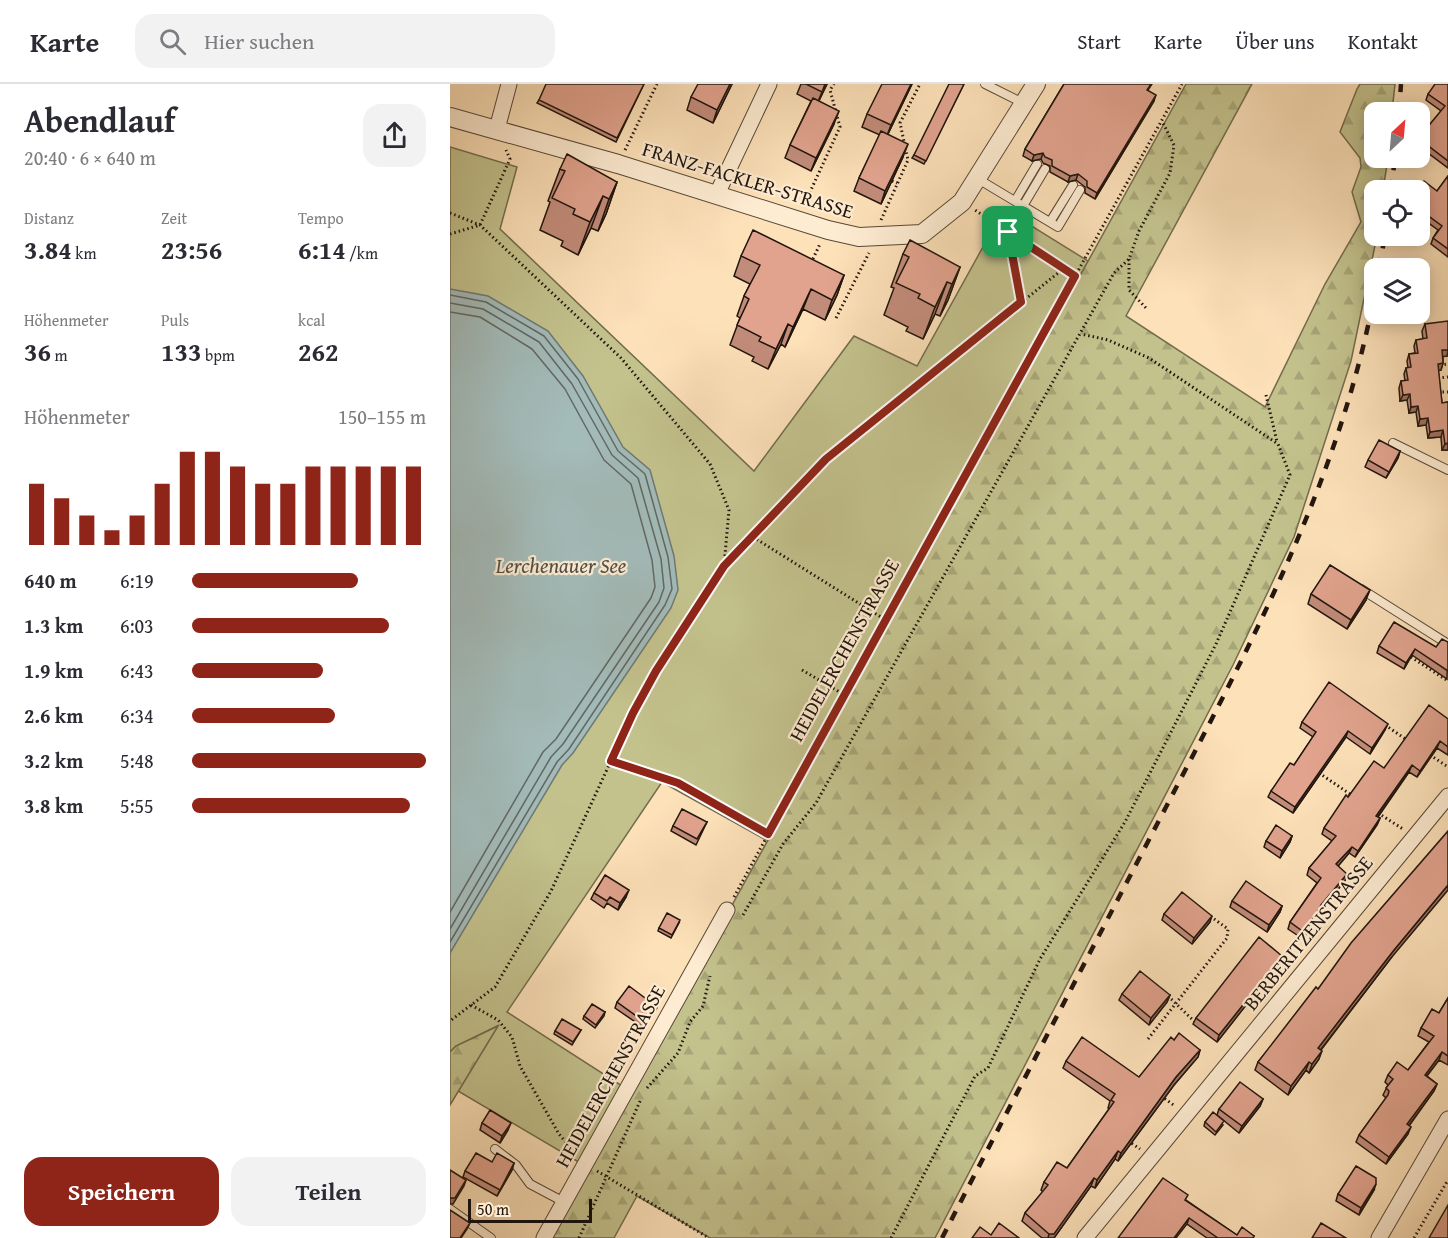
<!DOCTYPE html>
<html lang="de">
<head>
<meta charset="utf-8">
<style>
  body { margin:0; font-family:"Gentium Book Plus",serif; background:#f2f2f3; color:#2b2b33; height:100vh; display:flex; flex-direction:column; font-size:22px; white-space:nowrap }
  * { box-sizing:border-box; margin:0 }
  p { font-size:20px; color:#7c7c81 }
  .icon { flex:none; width:33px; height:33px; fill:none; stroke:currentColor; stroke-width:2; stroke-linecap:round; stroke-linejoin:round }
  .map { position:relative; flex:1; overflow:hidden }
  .sheet { display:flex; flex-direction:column; background:#fff; width:450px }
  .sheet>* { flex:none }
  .needle { width:39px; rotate:26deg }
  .tools { position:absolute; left:914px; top:18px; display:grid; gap:12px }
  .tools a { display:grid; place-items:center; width:66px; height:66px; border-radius:12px; background:#fff; box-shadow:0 3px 15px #0003; font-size:30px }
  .scale { position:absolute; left:18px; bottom:15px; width:124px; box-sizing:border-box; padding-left:6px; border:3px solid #21150d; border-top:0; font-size:16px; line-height:21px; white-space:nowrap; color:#21150d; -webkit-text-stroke:4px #feecd2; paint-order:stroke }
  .pin { position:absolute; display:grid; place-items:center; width:51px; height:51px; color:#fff; margin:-26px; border-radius:12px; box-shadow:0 3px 9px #0006 }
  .round { display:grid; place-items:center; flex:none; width:63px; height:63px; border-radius:18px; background:#f2f2f3 }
  .headline { display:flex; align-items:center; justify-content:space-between; height:102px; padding:0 24px }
  h1 { font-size:33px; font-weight:700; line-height:45px }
  .stats { display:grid; grid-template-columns:repeat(3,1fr); gap:9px; height:102px; padding:6px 24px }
  .stats div { display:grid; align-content:center }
  .stats b { font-size:26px; font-weight:700 }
  .stats small { font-size:16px; font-weight:400 }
  .stats p { font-size:16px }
  .chart { height:168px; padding:12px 24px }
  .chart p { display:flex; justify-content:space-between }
  .chart svg { width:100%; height:108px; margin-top:6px; stroke:#8f2418; stroke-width:6 }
  .button { display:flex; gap:12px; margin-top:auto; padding:12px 24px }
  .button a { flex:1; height:69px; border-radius:18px; background:#8f2418; color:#fff; font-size:24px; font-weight:700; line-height:69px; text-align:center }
  .button a+a { background:#f2f2f3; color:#2b2b33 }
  ul { padding:0 24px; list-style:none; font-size:20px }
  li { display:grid; grid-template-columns:96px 72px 1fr; align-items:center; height:45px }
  li i { height:15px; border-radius:8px; background:#8f2418 }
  header { display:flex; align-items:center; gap:36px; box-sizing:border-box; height:84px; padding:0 30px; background:#fff; border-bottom:2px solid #e1e1e2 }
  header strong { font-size:28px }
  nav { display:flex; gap:33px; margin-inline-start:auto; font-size:21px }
  .search { width:420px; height:54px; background:#f2f2f3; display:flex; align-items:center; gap:15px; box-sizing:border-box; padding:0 21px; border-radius:18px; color:#7c7c81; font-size:22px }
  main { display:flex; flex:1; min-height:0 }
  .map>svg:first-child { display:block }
</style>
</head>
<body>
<header>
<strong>Karte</strong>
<div class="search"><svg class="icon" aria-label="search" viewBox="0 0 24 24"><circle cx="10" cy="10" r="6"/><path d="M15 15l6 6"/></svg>Hier suchen</div>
<nav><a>Start</a><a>Karte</a><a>Über uns</a><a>Kontakt</a></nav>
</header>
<main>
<section class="sheet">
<div class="headline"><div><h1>Abendlauf</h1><p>20:40 · 6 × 640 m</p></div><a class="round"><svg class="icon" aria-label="share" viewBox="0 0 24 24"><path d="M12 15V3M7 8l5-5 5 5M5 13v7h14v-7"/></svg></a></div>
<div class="stats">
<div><p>Distanz</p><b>3.84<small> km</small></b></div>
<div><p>Zeit</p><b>23:56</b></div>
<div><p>Tempo</p><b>6:14<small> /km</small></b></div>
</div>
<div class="stats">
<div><p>Höhenmeter</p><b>36<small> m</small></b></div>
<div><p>Puls</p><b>133<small> bpm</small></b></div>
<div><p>kcal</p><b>262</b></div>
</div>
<div class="chart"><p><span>Höhenmeter</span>150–155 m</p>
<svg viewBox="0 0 160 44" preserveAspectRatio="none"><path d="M5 44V19M15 44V25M25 44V32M35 44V38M45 44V32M55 44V19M65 44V6M75 44V6M85 44V12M95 44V19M105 44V19M115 44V12M125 44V12M135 44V12M145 44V12M155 44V12"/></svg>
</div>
<ul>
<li><b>640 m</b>6:19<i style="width:71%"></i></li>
<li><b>1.3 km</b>6:03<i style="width:84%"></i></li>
<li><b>1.9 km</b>6:43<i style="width:56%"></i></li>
<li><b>2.6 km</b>6:34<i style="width:61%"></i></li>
<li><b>3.2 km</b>5:48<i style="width:100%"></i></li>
<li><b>3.8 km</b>5:55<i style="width:93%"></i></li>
</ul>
<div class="button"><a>Speichern</a><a>Teilen</a></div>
</section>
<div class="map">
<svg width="998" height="1154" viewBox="0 0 998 1154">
  <defs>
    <pattern id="forest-firs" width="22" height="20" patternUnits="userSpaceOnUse" patternTransform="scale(1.5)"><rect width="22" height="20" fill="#c3c28d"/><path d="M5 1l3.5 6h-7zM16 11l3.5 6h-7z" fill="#a7a678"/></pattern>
  </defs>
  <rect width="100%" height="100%" fill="#fde1b9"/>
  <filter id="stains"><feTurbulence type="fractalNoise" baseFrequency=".00333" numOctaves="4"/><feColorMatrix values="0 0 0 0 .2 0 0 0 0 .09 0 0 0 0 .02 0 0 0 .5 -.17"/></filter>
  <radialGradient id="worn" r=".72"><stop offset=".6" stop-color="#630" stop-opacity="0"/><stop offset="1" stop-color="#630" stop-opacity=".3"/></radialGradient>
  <path fill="#c3c28d" stroke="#726c4d" stroke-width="1.5" d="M0 63 67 83 50 145 304 387 404 252 467 282 554 125 638 177 316 756 212 698 57 928 180 1007 137 1083 8 1007 47 942 6 962 0 968Z"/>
  <path fill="url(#forest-firs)" stroke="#726c4d" stroke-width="1.5" d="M736 0H802L676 232 815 323 875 200 911 138 902 108 911 83 910 74 890 48 907 5 910 0H945L942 28H924V74H938L933 106H924V152H927L901 277 844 453 783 581 485 1154H260L187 1112 164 1154H98Z
    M48 942 0 1021V968L6 962Z"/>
  <path fill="#a3bbb9" stroke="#6f7974" stroke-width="1.5" d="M0 205 38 212 98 247 133 292 173 363 200 386 224 472 228 506 221 524 123 669 112 681 0 869Z"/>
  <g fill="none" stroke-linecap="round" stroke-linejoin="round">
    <path stroke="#626863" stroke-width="1.5" d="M0 211 36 218 94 252 128 295 168 367 195 390 218 473 222 505 215 521 119 665 107 678 0 858
      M0 219 33 225 89 258 122 300 162 371 188 394 211 475 214 504 209 518 113 660 101 673 0 845
      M0 228 30 233 82 265 115 305 154 376 181 400 202 476 205 503 201 514 106 655 93 668 0 828"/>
    <defs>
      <path id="service" d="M535 0 573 19
        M528 95 608 143 630 106
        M565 117 587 80
        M573 122 595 85
        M600 138 623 101
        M943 359 998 386
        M911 505 998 560
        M45 1065 66 1081 80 1100 114 1118
        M0 1125 41 1154"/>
      <path id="minor" d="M47 45 59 0
        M267 110 319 0
        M94 1154 277 826
        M635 1154 998 712
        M929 1154 998 1035"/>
      <path id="tertiary" d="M0 33 168 80 378 146 409 153 472 150 512 118 586 0"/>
    </defs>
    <use href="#service" stroke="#584838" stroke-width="10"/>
    <use href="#minor" stroke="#584838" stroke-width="17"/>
    <use href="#tertiary" stroke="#584838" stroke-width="20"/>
    <path stroke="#21150d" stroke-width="3" stroke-dasharray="1.5 3" stroke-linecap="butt" d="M175 66 207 0
      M442 97 447 99
      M354 121 390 43 380 6 384 0
      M0 129 30 141 171 274 260 380 279 426 274 482 206 587 183 629 101 807 45 903 0 937
      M431 136 458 76 450 39 470 0
      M558 148 571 218
      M0 150 30 141 60 75 56 66
      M679 175V206L697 225
      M361 179 370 160
      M613 185 624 192
      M386 234 419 169
      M990 281 998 280
      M988 294 998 293
      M988 308H998
      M816 311 827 358
      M303 453 434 535
      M276 481 377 375 613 185 525 126
      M961 573 998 597
      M352 586 393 610
      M935 641 957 656
      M980 671 998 683
      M161 677 228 699 318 750
      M869 689 903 712
      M928 729 953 745
      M284 813 491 433 732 0
      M293 831 333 760 366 719 664 189 679 175 689 147 720 89 724 61 712 37
      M718 912 747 940
      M21 921 48 936 62 953 70 982 109 1050 124 1068
      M698 955 777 854 778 845 760 832
      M197 1004 228 969 240 938 253 922 260 892
      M711 1012 725 1022
      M678 1057 690 1065
      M147 1087 259 1154
      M129 1154 191 1015
      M441 1154 525 992 538 984 590 875 675 738 766 560 840 391 828 360 699 274 658 256 631 250
      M964 1154 998 1096"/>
    <use href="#service" stroke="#feecd2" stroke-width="8"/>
    <use href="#minor" stroke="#feecd2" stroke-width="15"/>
    <use href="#tertiary" stroke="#feecd2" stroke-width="18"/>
    <path stroke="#21150d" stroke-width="4.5" stroke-dasharray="10 10" stroke-linecap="butt" d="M949 28 951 0
      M941 106 945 74
      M929 184 935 152
      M492 1154C566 1010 641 867 716 723 801 560 889 396 924 213"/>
  </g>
  <path fill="#c28c7a" stroke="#21150d" stroke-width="1.5" d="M194 0 166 58 87 19 89 16Z
    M282 0 263 39 237 26 241 13Z
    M351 0H377L369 17 384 40 361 87 335 74 340 61 361 17 347 10Z
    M462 0 438 50 453 73 431 120 404 107 409 94 430 51 412 43 417 30Z
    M514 0 474 80 462 74 464 71Z
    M614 0H702L698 6 704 17 645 115 635 109V103L626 96 618 98 600 88V82L593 79 591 75 582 77 573 72 575 65Z
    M998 0V84L970 63 972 58 969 57 971 51 991 27 976 16 978 10Z
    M110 85 167 98 156 130 148 147 141 144 128 171 111 162 113 157 90 146 100 118 98 117Z
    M998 92V173L981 160 983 154 988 146 969 132V106L987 107Z
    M453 170 510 183 498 216 490 232 485 230 473 255 456 247 458 243 434 231 444 204 441 203Z
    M291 172 394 191 387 211 375 236 353 225 335 263 331 260 318 285 302 277 304 273 280 261 290 234 287 232 294 212 300 200 284 192Z
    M975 240 997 272H993V279L991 286H988L992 319 998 318V366H992L991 353 978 354 976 341 968 342 966 328 959 329 957 316 950 317 949 304 951 297H955L954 290 956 284H958L957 277 959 270 965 269 964 262 966 256 973 255 972 247Z
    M950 367 948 374 936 394 915 383 918 376Z
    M861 510 916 516 897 545 858 520Z
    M998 558 997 595 962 571 954 585 927 569 929 562 986 563Z
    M998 635V671L987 664 967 693 959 688 928 733 930 734 927 741 905 773 899 769 888 782 895 797 869 828 853 855 838 845 840 838 867 799 857 791 859 784 882 757 872 750 874 744 898 713 934 684Z
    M852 638 935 646 920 670 896 653 843 729 818 713 821 707 844 681 863 653 850 644Z
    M257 738 246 761 221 747 223 742Z
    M842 752 840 758 830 774 814 763 816 757Z
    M144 809 176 813 168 826 157 819 154 824 141 815Z
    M782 817 832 822 830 828 817 848 780 823Z
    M714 830 760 838 742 860 712 836Z
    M229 839 221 854 208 847 209 844Z
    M832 872 830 878 767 958 743 940 746 934Z
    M941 874 871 966 869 975 859 989 856 986 838 1011 805 986 808 978 868 905Z
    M672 910 720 911 717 918 699 941 669 916Z
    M998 914V981L989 976 977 992 987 1000 984 1007 959 1042 958 1050 936 1080 906 1058 909 1051 936 1014 933 1011 938 1001 935 998 938 991 958 986 979 958 968 952 971 944 989 929Z
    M167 918 207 923 205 928 194 944 165 924Z
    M155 928 154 932 145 944 133 935 134 932Z
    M131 946 122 961 104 950 105 947Z
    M724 956 750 966 748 973 724 1001 668 1077 665 1075 645 1104 641 1102 604 1154H592L572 1137 575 1129 593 1108 591 1106 594 1098 617 1084 659 1025 658 1024 660 1017 613 984 616 977 689 993Z
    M813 1015 810 1022 789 1049 767 1031 769 1025Z
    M755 1038 773 1041 765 1051 754 1042Z
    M32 1039 58 1046 50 1059 30 1046Z
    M42 1078 64 1079 62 1086 47 1112 13 1093 15 1087Z
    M924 1106 909 1131 886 1117 888 1110Z
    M736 1116 787 1151 804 1152 803 1154H757L737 1140Z"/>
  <path fill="#9e7263" stroke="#21150d" stroke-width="1.5" d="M280 0H282L263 39 267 26Z
    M375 0H377L367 20 372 8Z
    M461 0H462L436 54 441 41Z
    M706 11 704 17 645 115 647 109Z
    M389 27 384 40 361 87 366 74Z
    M458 60 453 73 431 120 435 107Z
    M593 69 591 75 582 77 584 71Z
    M628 90 626 96 618 98 620 92Z
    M167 98 156 130 148 147 159 115Z
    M153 112 141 144 128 171 140 138Z
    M510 183 498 216 490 232 502 200Z
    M394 191 387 211 375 236 382 216Z
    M497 198 485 230 473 255 485 223Z
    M361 205 353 225 335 263 343 243Z
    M338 240 331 260 318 285 326 265Z
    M992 266H998L997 272 990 273Z
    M993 279 991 286 985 287 988 280Z
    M960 310 957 316 950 317 953 311Z
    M968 322 966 328 959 329 961 323Z
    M978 334 976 341 968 342 970 335Z
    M993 346 991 353 978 354 980 348Z
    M998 359V366H992L995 360Z
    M950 367 948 374 936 394 939 388Z
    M920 506 916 516 897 545 901 536Z
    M965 565 962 571 954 585 956 579Z
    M938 640 935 646 920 670 922 664Z
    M898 647 896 653 843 729 845 723Z
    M990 657 987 664 967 693 970 687Z
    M962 681 959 688 924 738 926 732Z
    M930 734 927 741 905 773 908 767Z
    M842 752 840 758 830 774 832 767Z
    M902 763 899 769 884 787 886 780Z
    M897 790 895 797 869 828 853 855 855 849 871 821Z
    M998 801V806L941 874 865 973 868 964 944 866Z
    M179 806 176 813 168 826 170 819Z
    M832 822 830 828 817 848 819 841Z
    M762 832 760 838 742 860 744 854Z
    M832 872 830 878 767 958 769 951Z
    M720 911 717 918 699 941 701 934Z
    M207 923 205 928 194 944 196 939Z
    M750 966 748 973 724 1001 668 1077 671 1069 726 993Z
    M872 967 869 975 859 989 862 980Z
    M992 968 989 976 972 998 975 991Z
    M859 978 856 986 838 1011 841 1002Z
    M987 1000 984 1007 954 1048 957 1040Z
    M813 1015 810 1022 789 1049 792 1042Z
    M61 1039 58 1046 50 1059 52 1052Z
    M961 1043 958 1050 936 1080 939 1073Z
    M668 1067 665 1075 645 1104 647 1096Z
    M64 1079 62 1086 47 1112 50 1106Z
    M644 1094 641 1102 604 1154H598L599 1150Z
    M16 1096 14 1102 3 1120H0V1114Z
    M926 1100 924 1106 909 1131 911 1124Z
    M739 1134 737 1140 726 1154H724Z
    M20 1139 17 1145 11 1154H10Z"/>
  <path fill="#e1a38e" stroke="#21150d" stroke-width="1.5" d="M96 0H194L167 54 89 16Z
    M248 0H280L267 26 241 13Z
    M356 0H375L372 8Z
    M432 0H461L441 41 417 30Z
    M499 0H514L476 77 464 71Z
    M614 0H701L697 6 706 11 647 109 637 103V97L628 90 620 92 602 82V76L595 73 593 69 584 71 575 65Z
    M985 0H998V77L972 57 975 54 971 51 995 22 978 10Z
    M363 14 389 27 366 74 340 61Z
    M431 47 458 60 435 107 409 94Z
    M117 70 167 98 159 115 153 112 140 138 123 130 125 125 102 114 115 87 110 85Z
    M998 92V165L983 154 992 142 969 125V106H968L974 97 987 107Z
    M303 146 394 191 382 216 361 205 343 243 338 240 326 265 309 257 311 253 287 241 299 215 294 212 310 181 291 172Z
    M460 156 510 183 502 200 497 198 485 223 468 214 470 210 446 199 459 173 453 170Z
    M998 237V266H992L993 279 988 280 992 319 998 318V359L995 360 993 346 980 348 978 334 970 335 968 322 961 323 960 310 953 311 951 297 958 296 956 284 961 283 959 270 968 269 966 256 977 254 975 240Z
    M929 356 950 367 939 388 918 376Z
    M880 481 920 506 901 536 861 510Z
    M944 538 986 563 992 555 998 558V587L965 565 956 579 929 562Z
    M879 598 938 640 922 664 898 647 845 723 821 707 840 679 844 681 866 648 852 638Z
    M979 621 998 635V663L990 657 970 687 962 681 926 732 930 734 908 767 902 763 886 780 897 790 871 821 855 849 840 838 871 794 859 784 886 752 874 744 896 711 898 713 924 677 934 684Z
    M232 725 257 738 247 755 223 742Z
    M826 741 842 752 832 767 816 757Z
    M998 747V801L944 866 868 964 872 967 862 980 859 978 841 1002 808 978 866 903 868 905 901 859Z
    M155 791 179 806 170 819 160 813 157 817 144 809Z
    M796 797 832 822 819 841 782 817Z
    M732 808 762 832 744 854 714 830Z
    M217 829 230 836 222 851 209 844Z
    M809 853 832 872 769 951 746 934Z
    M690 887 720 911 701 934 672 910Z
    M179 902 207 923 196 939 167 918Z
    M998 914V972L992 968 975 991 987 1000 957 1040 961 1043 939 1073 909 1051 938 1011 939 1007 936 1004 943 995 938 991 947 978 958 986 984 952 971 944 982 925 989 929Z
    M142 920 155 928 146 941 134 932Z
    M112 935 131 946 123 958 105 947Z
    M729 949 750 966 726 993 671 1069 668 1067 647 1096 644 1094 604 1150H599L575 1129 598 1101 594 1098 607 1078 617 1084 664 1018 661 1016 665 1010 616 977 632 953 689 993 721 953 724 956Z
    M790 998 813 1015 792 1042 769 1025Z
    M40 1026 61 1039 52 1052 32 1039Z
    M763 1028 774 1037 766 1048 755 1038Z
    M26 1069 42 1078 47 1069 64 1079 50 1106 15 1087Z
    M906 1082 926 1094V1100L911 1124 888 1110Z
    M0 1086 16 1096 5 1114H0Z
    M713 1094 738 1111 735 1116 787 1151 792 1143 804 1152 803 1154H768L739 1134 724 1154H668Z
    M998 1121V1154H979Z
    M0 1126 20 1139 10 1154H0Z
    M549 1139 569 1154H522L530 1143 541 1151Z
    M871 1139 896 1154H862Z"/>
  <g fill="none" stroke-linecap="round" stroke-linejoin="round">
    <defs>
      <path id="route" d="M558 148 625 192 318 750 228 699 161 677 183 629 206 587 274 482 376 375 571 218Z"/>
    </defs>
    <use href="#route" stroke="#fff" stroke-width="12"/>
    <use href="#route" stroke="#8f2418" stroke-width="8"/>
  </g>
  <g text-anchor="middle" stroke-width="4.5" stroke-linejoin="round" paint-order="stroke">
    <g font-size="20" fill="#21150d" stroke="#feecd2">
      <text transform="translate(298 96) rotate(17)" y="7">FRANZ-FACKLER-STRASSE</text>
      <text transform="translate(394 566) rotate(-61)" y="7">HEIDELERCHENSTRASSE</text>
      <text transform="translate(858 849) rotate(-51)" y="7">BERBERITZENSTRASSE</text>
      <text transform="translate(160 992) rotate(-61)" y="7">HEIDELERCHENSTRASSE</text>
    </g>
    <g font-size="21" font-style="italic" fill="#4e4f49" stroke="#feecd2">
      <text x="111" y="489">Lerchenauer See</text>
    </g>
  </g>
  <rect width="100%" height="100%" filter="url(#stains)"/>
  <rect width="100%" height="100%" fill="url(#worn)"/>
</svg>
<div class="tools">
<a><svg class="needle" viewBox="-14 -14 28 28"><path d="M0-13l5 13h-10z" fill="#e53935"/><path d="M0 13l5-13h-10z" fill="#7c7c81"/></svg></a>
<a><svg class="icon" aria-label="locate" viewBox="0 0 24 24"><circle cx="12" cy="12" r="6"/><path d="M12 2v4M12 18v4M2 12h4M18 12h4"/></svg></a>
<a><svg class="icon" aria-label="layers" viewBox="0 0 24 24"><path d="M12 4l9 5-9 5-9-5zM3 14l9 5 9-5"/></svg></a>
</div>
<div class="scale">50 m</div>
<div class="pin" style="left:558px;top:148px;background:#1e9e55"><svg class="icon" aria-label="arrive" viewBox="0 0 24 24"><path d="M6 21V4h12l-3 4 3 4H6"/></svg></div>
</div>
</main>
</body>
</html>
